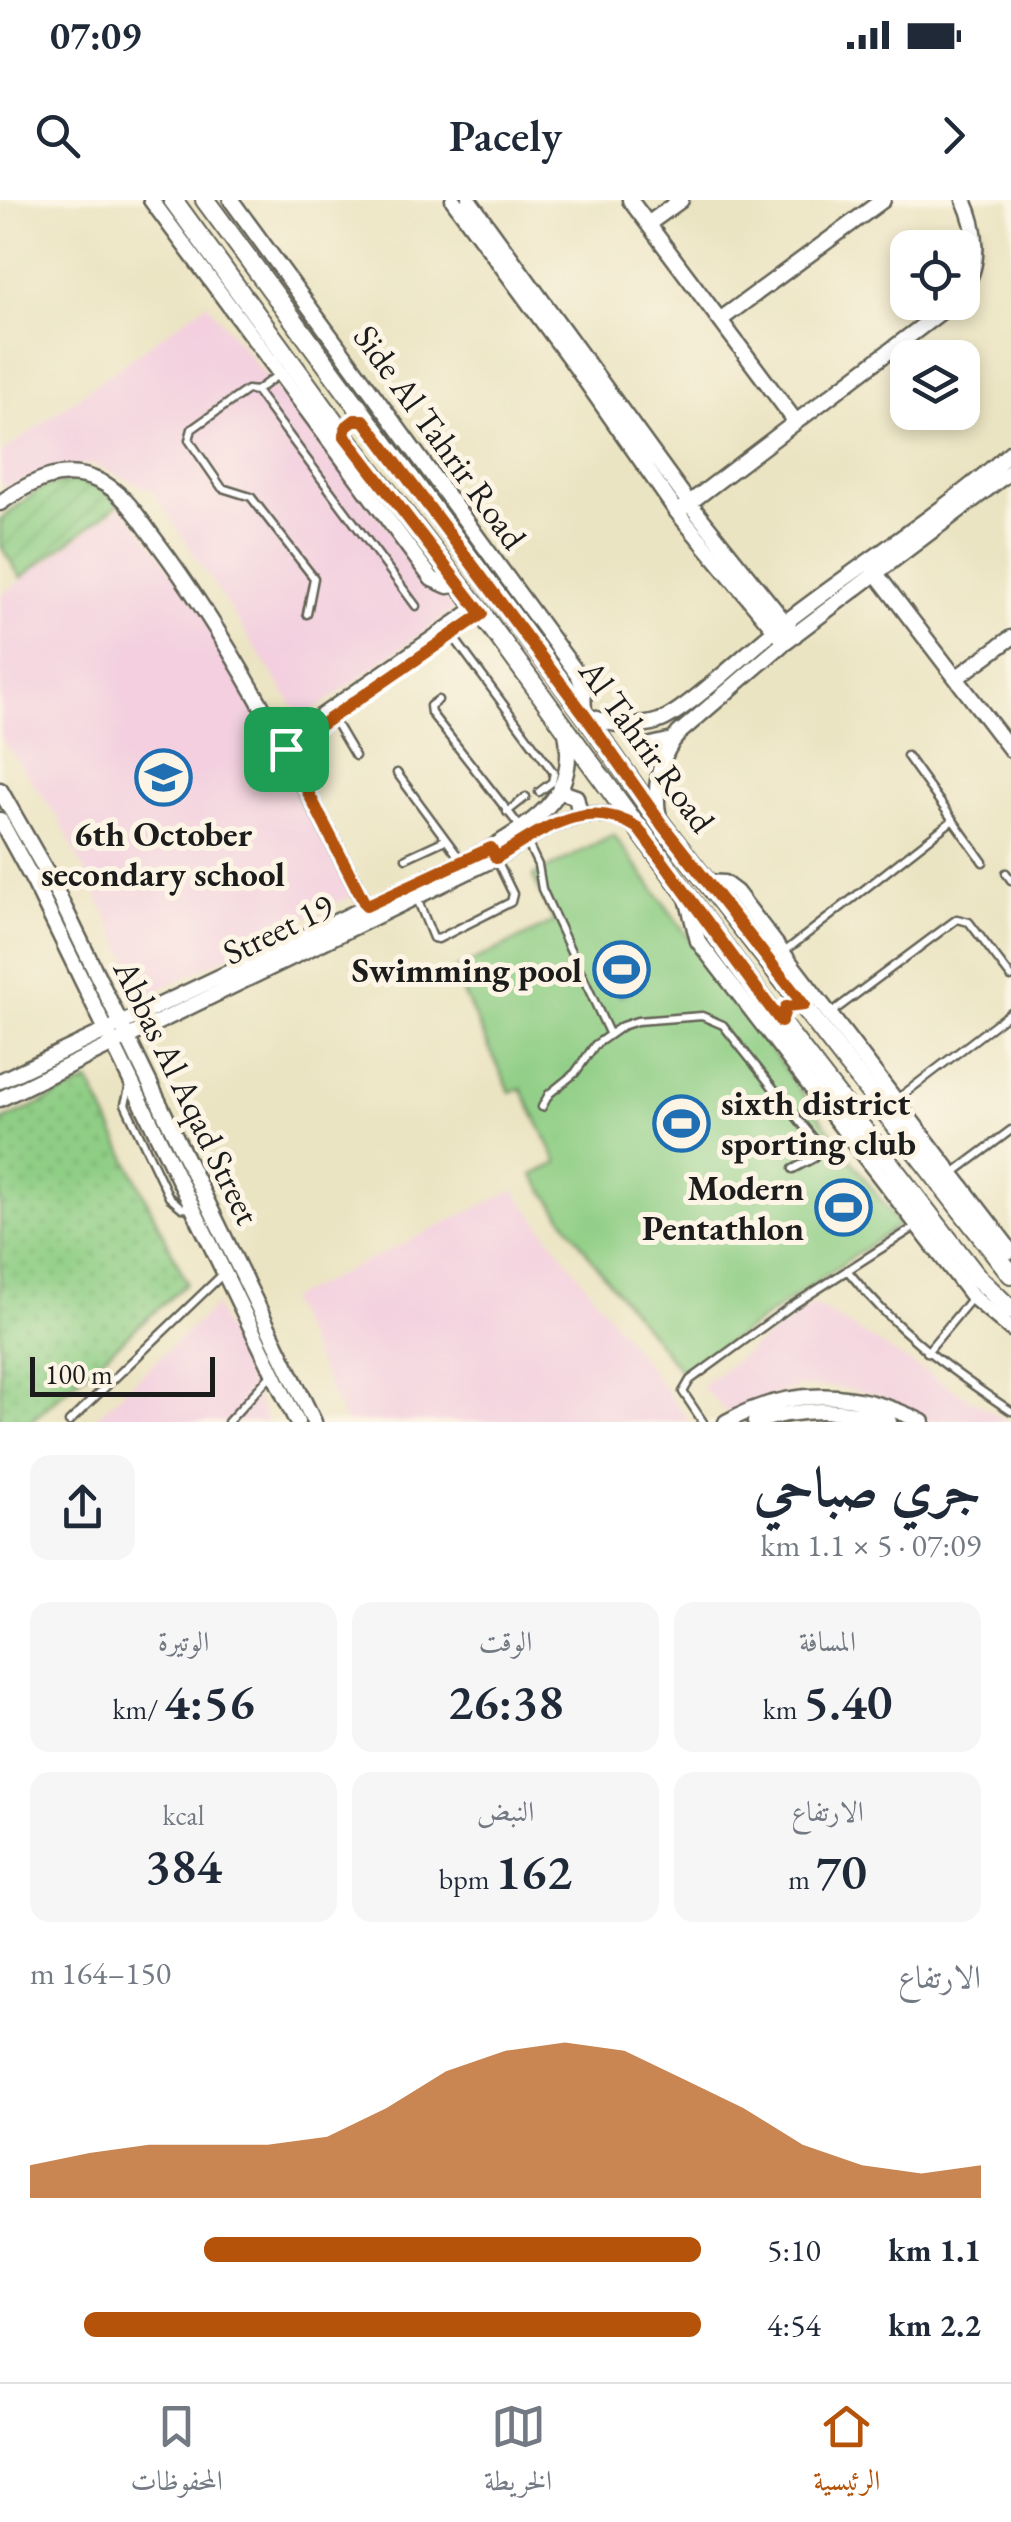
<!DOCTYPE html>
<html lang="ar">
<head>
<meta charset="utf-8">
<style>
  body { margin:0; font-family:"EB Garamond",Amiri,serif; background:#f6f6f7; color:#1f2937; direction:rtl; height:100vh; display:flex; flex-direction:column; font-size:38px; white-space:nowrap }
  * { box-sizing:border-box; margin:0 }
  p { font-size:32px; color:#747a83 }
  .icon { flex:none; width:55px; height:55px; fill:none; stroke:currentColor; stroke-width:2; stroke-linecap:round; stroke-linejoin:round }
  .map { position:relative; height:1222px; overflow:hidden; direction:ltr }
  .details { display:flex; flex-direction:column; background:#fff; flex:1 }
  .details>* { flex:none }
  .fabs { position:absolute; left:890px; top:30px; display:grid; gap:20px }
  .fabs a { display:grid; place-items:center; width:90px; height:90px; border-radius:20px; background:#fff; box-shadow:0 5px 15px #0003; font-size:50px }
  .scale { position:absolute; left:30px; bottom:25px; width:185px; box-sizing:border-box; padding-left:10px; border:5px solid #1c1c1c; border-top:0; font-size:28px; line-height:35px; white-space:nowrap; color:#1c1c1c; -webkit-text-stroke:8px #fcf5e5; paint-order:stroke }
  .pin { position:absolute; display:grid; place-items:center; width:85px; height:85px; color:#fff; margin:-42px; border-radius:20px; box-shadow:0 5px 15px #0006 }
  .round { display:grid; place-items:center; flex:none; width:105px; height:105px; border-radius:20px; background:#f6f6f7 }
  .summary { display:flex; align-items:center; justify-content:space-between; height:170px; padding:0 30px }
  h1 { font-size:55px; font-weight:600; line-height:75px }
  .stats { display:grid; grid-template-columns:repeat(3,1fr); gap:15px; height:170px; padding:10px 30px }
  .stats div { display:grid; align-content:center; border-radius:20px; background:#f6f6f7; text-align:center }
  .stats b { font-size:50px; font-weight:600 }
  .stats small { font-size:28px; font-weight:400 }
  .stats p { font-size:28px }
  .chart { height:280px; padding:20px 30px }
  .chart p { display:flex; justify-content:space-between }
  .chart svg { width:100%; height:180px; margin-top:10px; fill:#b45309; opacity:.7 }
  ul { padding:0 30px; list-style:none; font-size:32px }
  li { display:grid; grid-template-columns:160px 120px 1fr; align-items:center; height:75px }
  li i { height:25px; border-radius:12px; background:#b45309 }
  .status { display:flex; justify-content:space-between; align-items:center; height:70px; padding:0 50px; background:#fff; direction:ltr }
  .status svg { height:28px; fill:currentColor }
  header { display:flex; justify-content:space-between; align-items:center; height:130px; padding:0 30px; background:#fff; font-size:45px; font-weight:600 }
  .tab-bar { display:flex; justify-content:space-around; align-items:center; height:140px; border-top:2px solid #e0e1e3; background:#fff; font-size:28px; color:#747a83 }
  .tab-bar a { display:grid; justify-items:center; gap:5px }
  .tab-bar .selected { color:#b45309 }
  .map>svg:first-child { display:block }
</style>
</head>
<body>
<div class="status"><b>07:09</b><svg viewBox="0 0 49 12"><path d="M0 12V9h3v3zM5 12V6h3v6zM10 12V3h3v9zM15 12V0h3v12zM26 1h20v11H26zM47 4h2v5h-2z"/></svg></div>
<header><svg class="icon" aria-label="forward" viewBox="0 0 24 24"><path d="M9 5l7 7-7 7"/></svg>Pacely<svg class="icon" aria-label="search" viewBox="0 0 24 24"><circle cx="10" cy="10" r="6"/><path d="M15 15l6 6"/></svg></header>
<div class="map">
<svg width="1011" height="1222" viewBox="0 0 1011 1222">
  <defs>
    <pattern id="grass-dots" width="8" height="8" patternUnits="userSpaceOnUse" patternTransform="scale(2.5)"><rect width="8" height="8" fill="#8fce85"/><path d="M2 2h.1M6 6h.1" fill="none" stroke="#7bb072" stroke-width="1.8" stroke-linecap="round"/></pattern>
    <pattern id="garden-furrows" width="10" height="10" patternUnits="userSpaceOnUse" patternTransform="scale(2.5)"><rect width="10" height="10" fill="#8fce85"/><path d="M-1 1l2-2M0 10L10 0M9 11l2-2" fill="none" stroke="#7bb072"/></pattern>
    <pattern id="water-waves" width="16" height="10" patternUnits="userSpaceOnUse" patternTransform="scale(2.5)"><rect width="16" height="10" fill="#6cade0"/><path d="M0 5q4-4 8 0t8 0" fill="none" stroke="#588cb5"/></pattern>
  </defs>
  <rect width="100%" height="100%" fill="#fcf5e5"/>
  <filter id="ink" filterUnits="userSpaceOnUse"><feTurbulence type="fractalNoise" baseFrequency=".01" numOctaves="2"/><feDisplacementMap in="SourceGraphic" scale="20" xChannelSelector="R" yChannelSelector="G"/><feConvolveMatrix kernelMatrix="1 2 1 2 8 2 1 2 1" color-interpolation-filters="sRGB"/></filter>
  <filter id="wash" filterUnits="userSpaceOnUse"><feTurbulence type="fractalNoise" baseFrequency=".0048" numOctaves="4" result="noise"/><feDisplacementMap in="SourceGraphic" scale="40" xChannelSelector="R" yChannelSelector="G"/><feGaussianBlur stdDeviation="2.25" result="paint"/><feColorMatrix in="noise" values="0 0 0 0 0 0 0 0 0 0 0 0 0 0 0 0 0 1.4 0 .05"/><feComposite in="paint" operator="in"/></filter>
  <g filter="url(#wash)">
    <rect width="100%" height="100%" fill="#ebe4c2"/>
    <path fill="#f3cfdf" d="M207 103 454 410 302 519 153 292 93 264 59 268 5 288 0 280V254Z
      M123 305 222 436 355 694 146 796 59 619 0 537V396Z
      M514 990 690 1222H345L287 1100Z
      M811 1105 818 1107 1008 1222H930L877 1195 836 1187H799L728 1214 701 1186Z
      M215 1106 267 1222H91Z"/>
    <path fill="url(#grass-dots)" stroke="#567550" stroke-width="2.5" d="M89 881 187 1083 30 1222H0V922Z"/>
    <path fill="url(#garden-furrows)" stroke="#567550" stroke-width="2.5" d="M75 281C92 284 109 291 119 304L21 378 0 345V319L44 286Z"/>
    <path fill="#8fce85" stroke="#567550" stroke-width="2.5" d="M614 635 899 1025 683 1174 601 1072 533 975 558 963 521 888 510 892 453 771 554 722 533 676Z"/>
    <path fill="url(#water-waves)" stroke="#44647e" stroke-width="2.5" d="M621 744 642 784 620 796 599 755Z"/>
  </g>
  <g filter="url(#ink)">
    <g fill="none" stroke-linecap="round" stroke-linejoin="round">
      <defs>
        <path id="service" d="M256 191 279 174
          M307 414 314 378 251 297 222 288 189 240 192 229 247 190 256 191 416 406
          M452 435 554 573 552 582 539 592
          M438 500 430 506 431 513 521 628
          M332 517 355 556
          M280 540 474 405
          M287 549 478 417
          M907 556 983 662
          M397 573 461 660
          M507 612 526 597
          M527 642 538 665 542 689 609 833
          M406 658 445 640
          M1006 673 1011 680
          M416 696 433 738 438 739 511 702 513 694 497 661
          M784 752 953 620
          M831 813 957 719 969 722 1011 777
          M130 885 125 904 169 997 182 1008 194 1009
          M896 900 1011 812
          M542 907 549 894 575 873 595 845 622 826 637 821 702 816 723 825 818 944 814 958 793 969
          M952 974 1011 930
          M847 1070C894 1129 949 1170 1011 1211
          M927 1152 971 1099
          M69 1222 223 1074
          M228 1222 271 1175
          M703 1222 683 1192 690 1180 790 1107 918 1025"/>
        <path id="minor" d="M151 0 432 379 448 386 460 384
          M231 0 579 476 583 489 584 514C607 525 634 529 659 521 685 512 747 452 773 432 851 370 937 318 1011 252
          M453 0 571 160 677 312 785 442
          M469 0 689 303 795 435
          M630 0 796 222
          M648 24 681 0
          M962 91C982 64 977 28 964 0
          M720 120 883 0
          M0 303C30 282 62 264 99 281 124 292 140 320 156 341 241 454 301 580 366 706
          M684 307 954 102
          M874 371 1011 550
          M956 478 1011 438
          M637 525 635 539 643 547 673 540
          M0 590 50 678 314 1222
          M559 591 576 597 580 614
          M659 618C653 590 659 555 679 533L785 442 1011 271
          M0 620 35 684 297 1222
          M707 682 724 683 736 692 1011 1051
          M686 694 698 741 973 1097 1011 1129
          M0 881 491 648C540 618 580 593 565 528
          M0 899 496 658C540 632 584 595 635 626
          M726 1222C790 1186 859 1190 922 1222
          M755 1222C801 1207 844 1207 889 1222"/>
        <path id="tertiary" d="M173 0 344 235 482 414 767 805 978 1078 1011 1110
          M205 0 584 514 663 626 1011 1074"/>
      </defs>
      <use href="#service" stroke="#646256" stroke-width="11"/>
      <use href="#minor" stroke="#646256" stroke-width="19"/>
      <use href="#tertiary" stroke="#646256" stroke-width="22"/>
      <use href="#service" stroke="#fff" stroke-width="6"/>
      <use href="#minor" stroke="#fff" stroke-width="14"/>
      <use href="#tertiary" stroke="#fff" stroke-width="18"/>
    </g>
  </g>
  <g fill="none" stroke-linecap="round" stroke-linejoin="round" filter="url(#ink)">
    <defs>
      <path id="route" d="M355 220H364L584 514 663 626 804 805 786 807 781 822 638 628C586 594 541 631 496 658L491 648 366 706 286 549 482 414 344 235 346 227Z"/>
    </defs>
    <use href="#route" stroke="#fff" stroke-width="20"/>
    <use href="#route" stroke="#b45309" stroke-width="12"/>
  </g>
  <defs>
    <symbol id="school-ring" viewBox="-11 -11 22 22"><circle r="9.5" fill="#fcf5e5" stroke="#1f6fb2" stroke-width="1.5"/><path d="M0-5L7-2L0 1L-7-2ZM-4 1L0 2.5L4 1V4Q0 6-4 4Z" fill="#1f6fb2"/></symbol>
    <symbol id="stadium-ring" viewBox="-11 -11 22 22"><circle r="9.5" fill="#fcf5e5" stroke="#1f6fb2" stroke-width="1.5"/><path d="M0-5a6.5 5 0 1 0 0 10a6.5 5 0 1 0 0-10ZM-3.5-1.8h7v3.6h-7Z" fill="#1f6fb2"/></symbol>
  </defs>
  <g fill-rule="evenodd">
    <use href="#school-ring" x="132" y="546" width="63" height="63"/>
    <use href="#stadium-ring" x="590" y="738" width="63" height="63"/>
    <use href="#stadium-ring" x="650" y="892" width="63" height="63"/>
    <use href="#stadium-ring" x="812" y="976" width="63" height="63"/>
  </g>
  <g text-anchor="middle" stroke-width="10" stroke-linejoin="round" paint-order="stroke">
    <g font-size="35" fill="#1c1c1c" stroke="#fcf5e5">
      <text transform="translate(440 237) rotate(54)" y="12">Side Al Tahrir Road</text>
      <text transform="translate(647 546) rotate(54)" y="12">Al Tahrir Road</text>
      <text transform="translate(278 729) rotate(-26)" y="12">Street 19</text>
      <text transform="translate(187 892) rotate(64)" y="12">Abbas Al Aqad Street</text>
    </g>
    <g font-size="35" font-weight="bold" fill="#1c1c1c" stroke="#fcf5e5" text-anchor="end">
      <text x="163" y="646" text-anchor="middle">6th October<tspan x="163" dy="40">secondary school</tspan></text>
      <text x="582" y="782">Swimming pool</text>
      <text x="721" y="915" text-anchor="start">sixth district<tspan x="721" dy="40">sporting club</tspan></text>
      <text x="804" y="1000">Modern<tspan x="804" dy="40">Pentathlon</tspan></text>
    </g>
  </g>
</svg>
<div class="fabs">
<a><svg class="icon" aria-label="locate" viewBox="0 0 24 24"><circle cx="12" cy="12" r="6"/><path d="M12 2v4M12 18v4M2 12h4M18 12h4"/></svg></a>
<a><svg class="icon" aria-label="layers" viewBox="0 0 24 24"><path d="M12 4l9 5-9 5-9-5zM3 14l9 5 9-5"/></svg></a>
</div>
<div class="scale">100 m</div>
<div class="pin" style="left:286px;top:549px;background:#1e9e55"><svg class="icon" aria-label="arrive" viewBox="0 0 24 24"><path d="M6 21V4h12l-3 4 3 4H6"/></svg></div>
</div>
<section class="details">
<div class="summary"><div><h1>جري صباحي</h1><p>07:09 · 5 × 1.1 km</p></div><a class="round"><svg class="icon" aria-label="share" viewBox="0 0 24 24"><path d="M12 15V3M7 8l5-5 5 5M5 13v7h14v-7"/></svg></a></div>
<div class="stats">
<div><p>المسافة</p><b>5.40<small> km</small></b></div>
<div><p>الوقت</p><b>26:38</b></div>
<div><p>الوتيرة</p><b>4:56<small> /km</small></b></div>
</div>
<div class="stats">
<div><p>الارتفاع</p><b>70<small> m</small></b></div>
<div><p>النبض</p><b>162<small> bpm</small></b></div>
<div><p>kcal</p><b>384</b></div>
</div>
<div class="chart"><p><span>الارتفاع</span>150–164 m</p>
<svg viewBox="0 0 160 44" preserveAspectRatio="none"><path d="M0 44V36L10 33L20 31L30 31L40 31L50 29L60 22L70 13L80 8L90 6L100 8L110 15L120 22L130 31L140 36L150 38L160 36V44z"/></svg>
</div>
<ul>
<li><b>1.1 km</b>5:10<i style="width:74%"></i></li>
<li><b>2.2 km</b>4:54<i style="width:92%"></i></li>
</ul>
</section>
<nav class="tab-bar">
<a class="selected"><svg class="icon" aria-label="home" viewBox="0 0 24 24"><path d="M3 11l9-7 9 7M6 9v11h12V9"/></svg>الرئيسية</a>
<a><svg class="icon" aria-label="map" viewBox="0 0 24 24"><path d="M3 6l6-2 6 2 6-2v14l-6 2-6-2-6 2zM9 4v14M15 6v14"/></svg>الخريطة</a>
<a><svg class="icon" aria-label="saved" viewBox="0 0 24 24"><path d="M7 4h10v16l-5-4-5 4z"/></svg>المحفوظات</a>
</nav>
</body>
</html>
